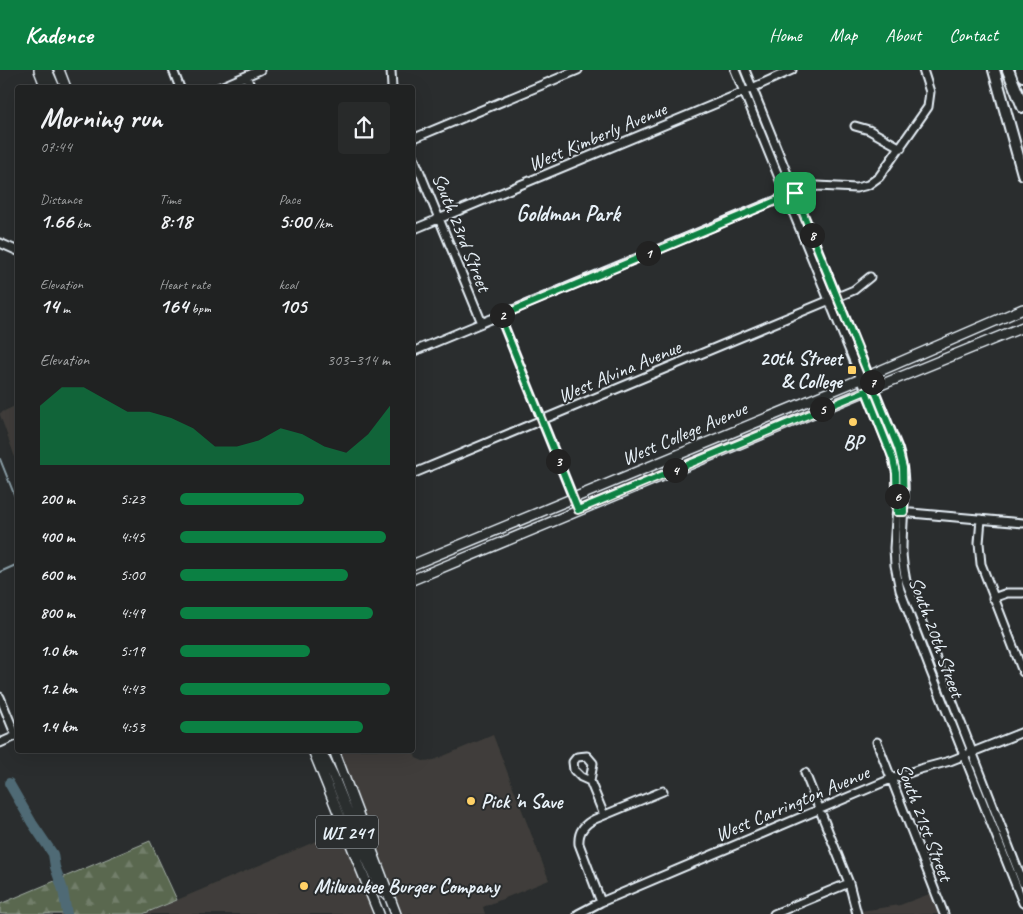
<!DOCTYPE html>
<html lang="en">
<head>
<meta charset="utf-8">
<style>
  body { margin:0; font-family:Caveat,sans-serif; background:#282a2a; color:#f1f3f6; height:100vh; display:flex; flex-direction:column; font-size:19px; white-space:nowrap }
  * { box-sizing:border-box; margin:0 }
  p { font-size:16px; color:#a2a4a5 }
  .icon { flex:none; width:28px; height:28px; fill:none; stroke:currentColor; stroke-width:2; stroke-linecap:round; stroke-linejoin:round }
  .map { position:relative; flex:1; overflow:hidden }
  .details { position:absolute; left:15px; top:15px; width:400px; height:668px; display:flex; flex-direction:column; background:#202222; border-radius:5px; box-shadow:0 5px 20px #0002,0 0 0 1px #3d3f40 }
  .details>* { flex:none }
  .pin { position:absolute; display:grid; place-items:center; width:42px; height:42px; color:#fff; margin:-21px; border-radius:10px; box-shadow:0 2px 8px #0006 }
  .km { position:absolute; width:25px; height:25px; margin:-12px; border-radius:50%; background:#222; color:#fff; font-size:14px; line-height:25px; text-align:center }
  .round { display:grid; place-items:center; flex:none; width:52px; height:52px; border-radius:5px; background:#282a2a }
  .headline { display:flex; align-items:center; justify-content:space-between; height:85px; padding:0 25px }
  h1 { font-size:28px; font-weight:700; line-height:38px }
  .figures { display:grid; grid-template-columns:repeat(3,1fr); gap:8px; height:85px; padding:5px 25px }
  .figures div { display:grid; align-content:center }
  .figures b { font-size:21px; font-weight:700 }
  .figures small { font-size:14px; font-weight:400 }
  .figures p { font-size:14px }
  .chart { height:140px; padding:10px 25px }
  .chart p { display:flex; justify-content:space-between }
  .chart svg { width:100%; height:90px; margin-top:5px; fill:#0b8043; opacity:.7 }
  ul { padding:0 25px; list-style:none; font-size:16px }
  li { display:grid; grid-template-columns:80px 60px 1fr; align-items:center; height:38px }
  li i { height:12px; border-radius:6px; background:#0b8043 }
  header { display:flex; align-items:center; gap:30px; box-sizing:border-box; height:70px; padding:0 25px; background:#0b8043; color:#fff }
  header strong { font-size:24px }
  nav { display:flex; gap:28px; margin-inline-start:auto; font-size:18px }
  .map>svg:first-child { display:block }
</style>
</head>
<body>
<header>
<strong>Kadence</strong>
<nav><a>Home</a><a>Map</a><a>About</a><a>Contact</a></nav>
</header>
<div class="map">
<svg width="1023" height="844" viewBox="0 0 1023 844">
  <defs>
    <pattern id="forest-firs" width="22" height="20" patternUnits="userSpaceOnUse" patternTransform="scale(1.25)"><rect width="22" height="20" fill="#5a6850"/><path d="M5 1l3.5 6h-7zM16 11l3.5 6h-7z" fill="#727e6a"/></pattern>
  </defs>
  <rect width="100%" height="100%" fill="#2a2d2e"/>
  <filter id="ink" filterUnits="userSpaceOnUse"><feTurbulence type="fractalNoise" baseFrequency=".02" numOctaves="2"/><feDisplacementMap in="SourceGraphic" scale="10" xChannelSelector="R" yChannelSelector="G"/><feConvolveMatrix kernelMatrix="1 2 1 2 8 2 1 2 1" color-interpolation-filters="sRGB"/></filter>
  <g filter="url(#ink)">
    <path fill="#3f3e3a" d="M17 335V393L0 345V343Z
      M493 665 549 810 483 837 485 844H402L340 680 413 679 416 688 423 691 434 690Z
      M340 761 373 844H143L177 830Z
      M932 823 940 844H861V841L900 835Z"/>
    <path fill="url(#forest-firs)" stroke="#a1aca4" d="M150 771 177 830 143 844H0V834Z"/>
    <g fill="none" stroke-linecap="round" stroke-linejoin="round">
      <path stroke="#8ca0a9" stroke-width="2" d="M0 389 18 434
        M0 502 18 494
        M0 666 1 668"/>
      <path stroke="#4f6a74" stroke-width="10" d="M9 713 32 753 53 784 55 797 63 820 67 844"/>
      <defs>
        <path id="minor" d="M173 0 180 18
          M391 0 392 18
          M735 0 891 382 897 403V436L894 478 895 495 900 520 931 602 1023 833
          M745 0 898 378C909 412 902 445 902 480 902 490 904 501 906 511L1023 813
          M246 6 251 18
          M218 18 260 0
          M855 56 869 60 901 78
          M412 69 578 0
          M412 83 482 253
          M412 160 739 24 792 0
          M0 173 18 181
          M500 246 578 440
          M412 282 803 119 818 116 856 118 868 115 879 107 928 37 930 22 923 0
          M412 404 842 225 854 220 870 207
          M900 442 1023 453
          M981 449 979 473 981 494 1023 602
          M993 528 1007 523H1023
          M0 627 16 666
          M877 672 944 844
          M0 673 18 665
          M805 703 849 813 857 844
          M590 711 581 707 574 700 573 692 577 687 587 686 593 693 590 711 604 745
          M601 832 579 774C578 762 584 754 595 749L663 721
          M578 844 601 832 891 709 920 699 950 691 1023 662
          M774 844 849 813"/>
        <path id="major" d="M39 0 46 18
          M47 0 55 18
          M59 0 66 18
          M412 495 861 309 1023 239
          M412 510 866 321 1023 257
          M313 680 379 844
          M320 680 333 705 355 760 361 767 366 768
          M334 680 396 844
          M352 774 356 773C368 780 371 811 385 823"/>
        <path id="highway" d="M994 0 1023 104
          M1008 0 1023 37
          M1021 0 1023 6"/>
      </defs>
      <use href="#minor" stroke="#e8f1f8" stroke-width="11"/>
      <use href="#major" stroke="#e8f1f8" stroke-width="12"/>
      <use href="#highway" stroke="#e8f1f8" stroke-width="14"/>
      <use href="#minor" stroke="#2a2d2e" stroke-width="7"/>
      <use href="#major" stroke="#2a2d2e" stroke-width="9"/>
      <use href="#highway" stroke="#2a2d2e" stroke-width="10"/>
    </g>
  </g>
  <g fill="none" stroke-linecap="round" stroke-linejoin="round" filter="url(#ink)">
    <defs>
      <path id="route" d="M795 123 898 378 903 398 904 442H897L896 403 893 389 866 321 578 440 500 246Z"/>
    </defs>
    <use href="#route" stroke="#fff" stroke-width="10"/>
    <use href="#route" stroke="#0b8043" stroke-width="6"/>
  </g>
  <g fill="#ffd166" stroke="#2a2d2e" stroke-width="2">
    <rect x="847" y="295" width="10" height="10" rx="2.5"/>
    <circle cx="853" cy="352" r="5"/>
    <circle cx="471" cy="731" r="5"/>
    <circle cx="304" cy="816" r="5"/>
  </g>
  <g text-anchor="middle" stroke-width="4" stroke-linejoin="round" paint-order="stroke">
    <rect fill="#2a2d2e" stroke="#afb6bb" stroke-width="1" x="316" y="745.5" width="62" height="33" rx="4"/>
    <g font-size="19" font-weight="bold" fill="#e8f1f8">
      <text x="347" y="769">WI 241</text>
    </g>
    <g font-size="20" fill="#e8f1f8" stroke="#2a2d2e">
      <text transform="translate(597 66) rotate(-23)" y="7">West Kimberly Avenue</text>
      <text transform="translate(462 162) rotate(68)" y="7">South 23rd Street</text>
      <text transform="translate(619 301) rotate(-23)" y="7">West Alvina Avenue</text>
      <text transform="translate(684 363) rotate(-23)" y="7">West College Avenue</text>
      <text transform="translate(937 567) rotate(70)" y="7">South 20th Street</text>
      <text transform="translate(792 733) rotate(-23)" y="7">West Carrington Avenue</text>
      <text transform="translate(925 752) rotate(69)" y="7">South 21st Street</text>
    </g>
    <g font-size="20" font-weight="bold" fill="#e8f1f8" stroke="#2a2d2e" text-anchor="start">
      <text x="842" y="295" text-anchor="end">20th Street<tspan x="842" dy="23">&amp; College</tspan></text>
      <text x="853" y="379" text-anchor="middle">BP</text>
      <text x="481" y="738">Pick 'n Save</text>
      <text x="314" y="823">Milwaukee Burger Company</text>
    </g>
    <g font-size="22" font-weight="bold" fill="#e8f1f8" stroke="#2a2d2e">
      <text x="568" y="151">Goldman Park</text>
    </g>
  </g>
</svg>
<div class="pin" style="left:795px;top:123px;background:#1e9e55"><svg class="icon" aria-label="arrive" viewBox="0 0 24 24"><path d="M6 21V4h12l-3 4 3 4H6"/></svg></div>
<b class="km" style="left:648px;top:183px">1</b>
<b class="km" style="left:502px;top:245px">2</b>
<b class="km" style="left:558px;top:391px">3</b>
<b class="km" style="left:675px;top:400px">4</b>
<b class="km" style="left:822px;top:339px">5</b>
<b class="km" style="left:897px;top:426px">6</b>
<b class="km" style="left:872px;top:312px">7</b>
<b class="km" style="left:812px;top:165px">8</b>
<section class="details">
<div class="headline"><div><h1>Morning run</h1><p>07:44</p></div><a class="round"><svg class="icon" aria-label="share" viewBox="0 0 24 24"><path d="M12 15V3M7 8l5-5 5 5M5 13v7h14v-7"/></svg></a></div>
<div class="figures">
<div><p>Distance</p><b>1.66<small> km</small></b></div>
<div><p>Time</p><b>8:18</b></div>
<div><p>Pace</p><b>5:00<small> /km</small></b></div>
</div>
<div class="figures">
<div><p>Elevation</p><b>14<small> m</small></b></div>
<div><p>Heart rate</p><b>164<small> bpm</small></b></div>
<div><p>kcal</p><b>105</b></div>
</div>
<div class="chart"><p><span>Elevation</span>303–314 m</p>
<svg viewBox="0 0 160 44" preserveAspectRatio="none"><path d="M0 44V15L10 6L20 6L30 12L40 18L50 18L60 21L70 26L80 35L90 35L100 32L110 26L120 29L130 35L140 38L150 29L160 15V44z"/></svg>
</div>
<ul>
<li><b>200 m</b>5:23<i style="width:59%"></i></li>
<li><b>400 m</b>4:45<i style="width:98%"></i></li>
<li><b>600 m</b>5:00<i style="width:80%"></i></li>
<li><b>800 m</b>4:49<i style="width:92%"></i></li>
<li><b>1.0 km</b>5:19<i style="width:62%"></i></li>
<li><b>1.2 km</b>4:43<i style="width:100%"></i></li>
<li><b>1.4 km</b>4:53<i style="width:87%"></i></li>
</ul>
</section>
</div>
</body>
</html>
